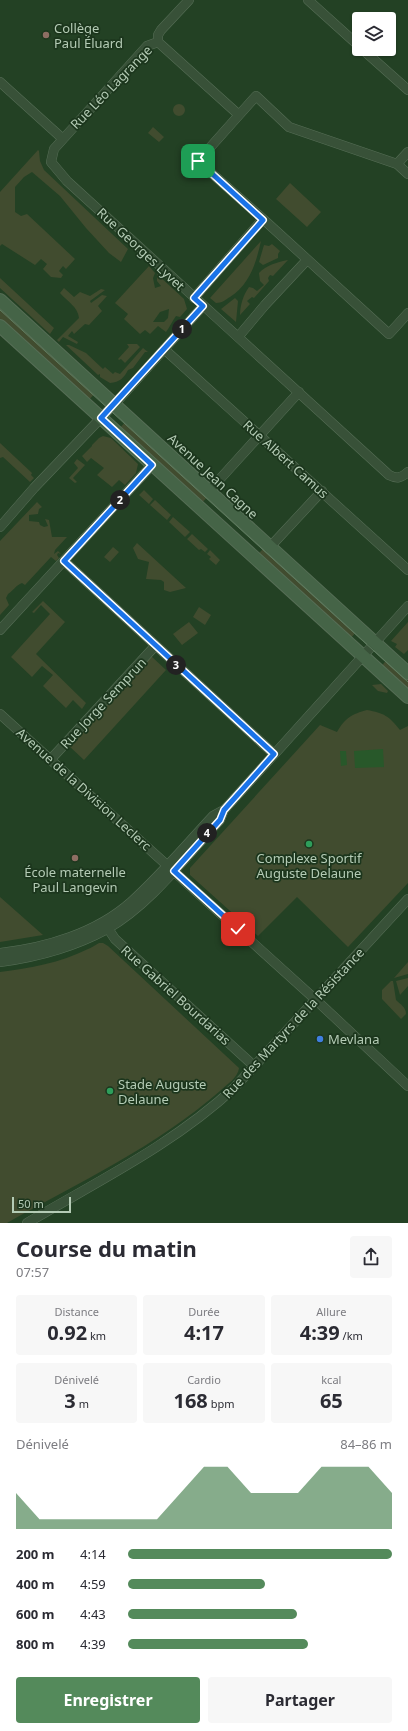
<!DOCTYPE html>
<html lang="fr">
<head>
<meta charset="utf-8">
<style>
  body { margin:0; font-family:"Noto Sans",sans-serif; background:#f7f7f7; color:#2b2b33; height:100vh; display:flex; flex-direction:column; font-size:15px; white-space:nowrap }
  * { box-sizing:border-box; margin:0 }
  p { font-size:13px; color:#7c7c81 }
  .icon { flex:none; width:22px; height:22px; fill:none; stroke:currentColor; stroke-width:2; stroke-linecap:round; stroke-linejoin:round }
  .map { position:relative; height:1223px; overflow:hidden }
  .drawer { display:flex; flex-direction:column; background:#fff; flex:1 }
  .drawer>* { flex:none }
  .buttons { position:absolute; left:352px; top:12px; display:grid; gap:8px }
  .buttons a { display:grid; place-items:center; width:44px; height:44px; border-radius:4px; background:#fff; box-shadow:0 1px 3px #0004; font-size:20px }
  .scale { position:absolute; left:12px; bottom:10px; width:59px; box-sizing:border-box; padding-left:4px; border:2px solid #b4cbb5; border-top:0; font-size:11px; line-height:14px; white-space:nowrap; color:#b4cbb5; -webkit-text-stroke:3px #1c361d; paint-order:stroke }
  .pin { position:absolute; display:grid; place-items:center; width:34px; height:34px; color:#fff; margin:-17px; border-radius:8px; box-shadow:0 2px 6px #0006 }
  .km { position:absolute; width:20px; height:20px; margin:-10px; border-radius:50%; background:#222; color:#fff; font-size:11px; line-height:20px; text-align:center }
  .round { display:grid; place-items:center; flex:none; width:42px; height:42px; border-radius:4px; background:#f7f7f7 }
  .headline { display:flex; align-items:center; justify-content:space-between; height:68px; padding:0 16px }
  h1 { font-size:22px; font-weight:700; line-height:30px }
  .figures { display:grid; grid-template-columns:repeat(3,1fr); gap:6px; height:68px; padding:4px 16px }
  .figures div { display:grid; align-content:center; border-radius:4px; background:#f7f7f7; text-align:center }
  .figures b { font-size:20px; font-weight:700 }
  .figures small { font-size:11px; font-weight:400 }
  .figures p { font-size:11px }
  .chart { height:112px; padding:8px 16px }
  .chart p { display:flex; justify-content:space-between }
  .chart svg { width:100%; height:72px; margin-top:4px; fill:#548a5b; opacity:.7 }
  .button { display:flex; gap:8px; margin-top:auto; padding:8px 16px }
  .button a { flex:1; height:46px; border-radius:4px; background:#548a5b; color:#fff; font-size:16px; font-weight:700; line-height:46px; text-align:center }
  .button a+a { background:#f7f7f7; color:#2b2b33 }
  ul { padding:0 16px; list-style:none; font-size:13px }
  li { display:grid; grid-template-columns:64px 48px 1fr; align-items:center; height:30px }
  li i { height:10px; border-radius:5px; background:#548a5b }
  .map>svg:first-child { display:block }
</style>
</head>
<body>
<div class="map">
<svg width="408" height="1223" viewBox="0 0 408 1223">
  <rect width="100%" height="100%" fill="#234124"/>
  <path fill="#414c2f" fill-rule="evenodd" d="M173 110a6 6 0 1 1 12 0a6 6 0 1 1-12 0Z
    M153 127 164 137 159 142 148 133Z
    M38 150 39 151 40 161 44 170 128 249 121 262 109 253 86 228 60 196 32 172 24 177 15 187V212L21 216 27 214 75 259 66 269 63 266 59 271 63 275 61 278 51 277 43 269 47 264 41 259 35 265 2 244 0 246V192Z
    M290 183 321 212 307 227 276 199Z
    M261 241C256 263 250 284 230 297 225 300 222 303 216 303L210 298Z
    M272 244 280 251 278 254V258L263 265 259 262 264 245 269 246Z
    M288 260 273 276 270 275 268 278 269 281 254 298 252 297 247 301 250 304 240 315C240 306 243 295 249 287L253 288 257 291 264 285 260 281 259 273C266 265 278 262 288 260Z
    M149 266 155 273 153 278 155 288 161 286 157 281V274L184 299 187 309 180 317 176 316C172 321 170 327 166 332L158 326 150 334 145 330 140 334 124 319 128 314 115 303ZM169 309 168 318 164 322H153L160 312Z
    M0 278 54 328 50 334 0 288Z
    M64 288 74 297 80 292 90 296 101 289 105 290 90 301 91 303 102 295 107 296 98 306 102 311 89 325 85 324 74 334 72 331 68 336 78 342 77 344 63 337 59 342 57 340 79 318C78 307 67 301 60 293Z
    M235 298 238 301 236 322 221 309Z
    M0 304 96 392 88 401 0 321Z
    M127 344H137L140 347 125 363 121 359 119 360 118 359 129 347Z
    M66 345H69L86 353 103 369 105 367 113 374 115 372 120 374 143 348 148 352H145L133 368 128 370C124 378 120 382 110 383L100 377V374L98 375Z
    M127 420 209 495 201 504 119 429Z
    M103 436 111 438 138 464 136 473 125 485 119 480 112 487 97 475 104 468 91 458 87 462 82 456 92 446V445L99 438Z
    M0 443 32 473 31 475 34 478 30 482 3 457 0 458Z
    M77 459 85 465 73 478 77 482 75 483 69 478 78 468 74 463Z
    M144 490 153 499 149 504 139 495Z
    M155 500 171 515 167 520 150 505Z
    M37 502 42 507 39 509 38 514 29 515V521L39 522 40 525 44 527 48 526 45 519 49 520 52 537H67L55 550 54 554 58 551 61 554 58 553 57 555 59 558 56 561 51 557 25 585 22 583C16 585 13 591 8 594L6 598 9 605 0 615V541Z
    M173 517 190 532 185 537 169 522Z
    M192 534 208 549 205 552 201 549 199 550 187 539Z
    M137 543 186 588 170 592 164 590V582L161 580 146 579 149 562 138 559 133 548Z
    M266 546 358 630 349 640 257 555Z
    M113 547 119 552 110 562 104 557Z
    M210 550 220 560 216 565 209 559 211 557 207 554Z
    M43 601 65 622 36 654 86 703 82 709 73 700 66 708 43 686 53 675 42 666 32 677 11 657 50 614 41 605 34 613 32 612Z
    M199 607 211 615 205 625 193 617Z
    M189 622 198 633 182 645 173 634Z
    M408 622V650L404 654 395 647 397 644 391 641Z
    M150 655 166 670 84 760 68 745Z
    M388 658 408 676V693L380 668Z
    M381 684 388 691 387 693 378 691 372 685Z
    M367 710C384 713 389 716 400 730L408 726V883L348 947 297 897 258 936 190 875V868L320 725 337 732C345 718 352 714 367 710Z
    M0 897 43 935 0 942Z
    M99 943H103L108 946 239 1068C238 1078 227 1084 220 1091 157 1146 80 1182 7 1223H0V972C30 968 60 963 88 949 91 948 95 945 99 943Z
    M408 962V974L394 978Z
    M408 978V986L400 995 396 981Z
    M391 981H393L396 1000C400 1004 406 1007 406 1014L401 1019 382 999V990Z"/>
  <path fill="#28582a" d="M383 749 384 767 355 768 354 751Z
    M340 751H346L347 765 341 766Z"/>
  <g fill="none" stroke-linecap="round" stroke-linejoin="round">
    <defs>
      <path id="street" d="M189 0 161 30 158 35V42L147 46 54 149 51 162 67 181 389 475C397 479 401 478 408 472
        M308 0 359 46
        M158 42 239 115 198 161 263 219 194 298
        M362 49 408 90
        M0 82 63 139
        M239 115 256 96 289 127 397 164 408 174
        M397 164 408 152
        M263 219 389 334 408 313
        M238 337 265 305 307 260
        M164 349 408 570
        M209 491 299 392
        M0 527 34 488 121 397 203 306
        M269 548 322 491
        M64 561 274 754
        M0 630 152 465
        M0 714 316 1000 408 1086
        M51 759 155 646
        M105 924 115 939 254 1066
        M0 953C46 948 96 933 131 902 160 876 186 845 213 816L224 810
        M0 962C37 957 74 947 107 929 151 904 186 856 220 820L224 810 408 606
        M27 1223C98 1181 174 1144 235 1087L408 899"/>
      <path id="secondary" d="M0 300 408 673
        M0 326 408 697"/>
    </defs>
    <use href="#street" stroke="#566e56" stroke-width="10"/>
    <use href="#secondary" stroke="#566e56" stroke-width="14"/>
    <use href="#street" stroke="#385138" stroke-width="9"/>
    <use href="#secondary" stroke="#456447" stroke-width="12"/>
    <path stroke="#5e7d5f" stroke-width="1" d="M0 310 408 682"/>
  </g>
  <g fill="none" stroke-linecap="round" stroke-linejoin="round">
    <defs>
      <path id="route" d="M198 161 263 220 194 298 203 306 101 418 152 465 64 561 274 754 224 810 220 820 174 871 238 929"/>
    </defs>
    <use href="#route" stroke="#fff" stroke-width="8"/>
    <use href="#route" stroke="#1a73e8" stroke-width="5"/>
  </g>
  <g fill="#8d6e63" stroke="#1c361d" stroke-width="1.5">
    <circle cx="46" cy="35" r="4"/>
    <circle cx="75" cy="858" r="4"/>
  </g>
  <g fill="#2e9e5b" stroke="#1c361d" stroke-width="1.5">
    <circle cx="309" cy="844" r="4"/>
    <circle cx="110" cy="1091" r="4"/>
  </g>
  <circle fill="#3f7fe0" stroke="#1c361d" stroke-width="1.5" cx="320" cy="1039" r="4"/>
  <g text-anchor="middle" stroke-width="3.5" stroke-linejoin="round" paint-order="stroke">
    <g font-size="13" fill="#b4cbb5" stroke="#1c361d" text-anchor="start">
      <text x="54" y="33">Collège<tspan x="54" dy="15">Paul Éluard</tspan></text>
      <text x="309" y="863" text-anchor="middle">Complexe Sportif<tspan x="309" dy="15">Auguste Delaune</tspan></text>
      <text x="75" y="877" text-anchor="middle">École maternelle<tspan x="75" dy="15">Paul Langevin</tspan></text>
      <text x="328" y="1044">Mevlana</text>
      <text x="118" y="1089">Stade Auguste<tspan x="118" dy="15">Delaune</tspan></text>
    </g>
    <g font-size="13" fill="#b4cbb5" stroke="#1c361d">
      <text transform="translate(111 87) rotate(-46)" y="5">Rue Léo Lagrange</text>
      <text transform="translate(141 249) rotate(43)" y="5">Rue Georges Lyvet</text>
      <text transform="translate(286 459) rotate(42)" y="5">Rue Albert Camus</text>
      <text transform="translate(213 476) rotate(43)" y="5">Avenue Jean Cagne</text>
      <text transform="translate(103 703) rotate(-47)" y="5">Rue Jorge Semprun</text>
      <text transform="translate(84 789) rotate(42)" y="5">Avenue de la Division Leclerc</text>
      <text transform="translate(176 995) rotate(42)" y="5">Rue Gabriel Bourdarias</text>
      <text transform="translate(293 1023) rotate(-47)" y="5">Rue des Martyrs de la Résistance</text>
    </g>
  </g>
</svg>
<div class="buttons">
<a><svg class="icon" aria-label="layers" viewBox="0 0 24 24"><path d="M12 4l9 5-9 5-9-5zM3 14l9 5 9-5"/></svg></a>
</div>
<div class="scale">50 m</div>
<div class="pin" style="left:198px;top:161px;background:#1e9e55"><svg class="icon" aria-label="arrive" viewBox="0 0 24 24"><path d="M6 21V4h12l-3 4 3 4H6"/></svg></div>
<div class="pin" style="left:238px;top:929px;background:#d93025"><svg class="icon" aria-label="check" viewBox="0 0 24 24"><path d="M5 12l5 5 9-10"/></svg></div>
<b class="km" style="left:182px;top:329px">1</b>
<b class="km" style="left:120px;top:500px">2</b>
<b class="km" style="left:176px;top:665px">3</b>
<b class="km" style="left:207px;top:833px">4</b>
</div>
<section class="drawer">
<div class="headline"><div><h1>Course du matin</h1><p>07:57</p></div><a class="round"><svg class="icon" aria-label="share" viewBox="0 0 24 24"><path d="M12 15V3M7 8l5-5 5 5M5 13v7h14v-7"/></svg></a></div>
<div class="figures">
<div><p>Distance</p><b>0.92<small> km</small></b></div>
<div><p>Durée</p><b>4:17</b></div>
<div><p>Allure</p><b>4:39<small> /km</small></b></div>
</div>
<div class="figures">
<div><p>Dénivelé</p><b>3<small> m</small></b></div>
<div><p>Cardio</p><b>168<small> bpm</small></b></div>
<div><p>kcal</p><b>65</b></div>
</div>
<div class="chart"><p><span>Dénivelé</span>84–86 m</p>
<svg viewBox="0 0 160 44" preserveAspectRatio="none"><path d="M0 44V22L10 38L20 38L30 38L40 38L50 38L60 38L70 22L80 6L90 6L100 22L110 22L120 22L130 6L140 6L150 6L160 22V44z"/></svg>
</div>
<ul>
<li><b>200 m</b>4:14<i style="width:100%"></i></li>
<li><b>400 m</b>4:59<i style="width:52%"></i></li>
<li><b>600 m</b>4:43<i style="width:64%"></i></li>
<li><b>800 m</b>4:39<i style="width:68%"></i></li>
</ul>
<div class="button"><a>Enregistrer</a><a>Partager</a></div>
</section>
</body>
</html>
